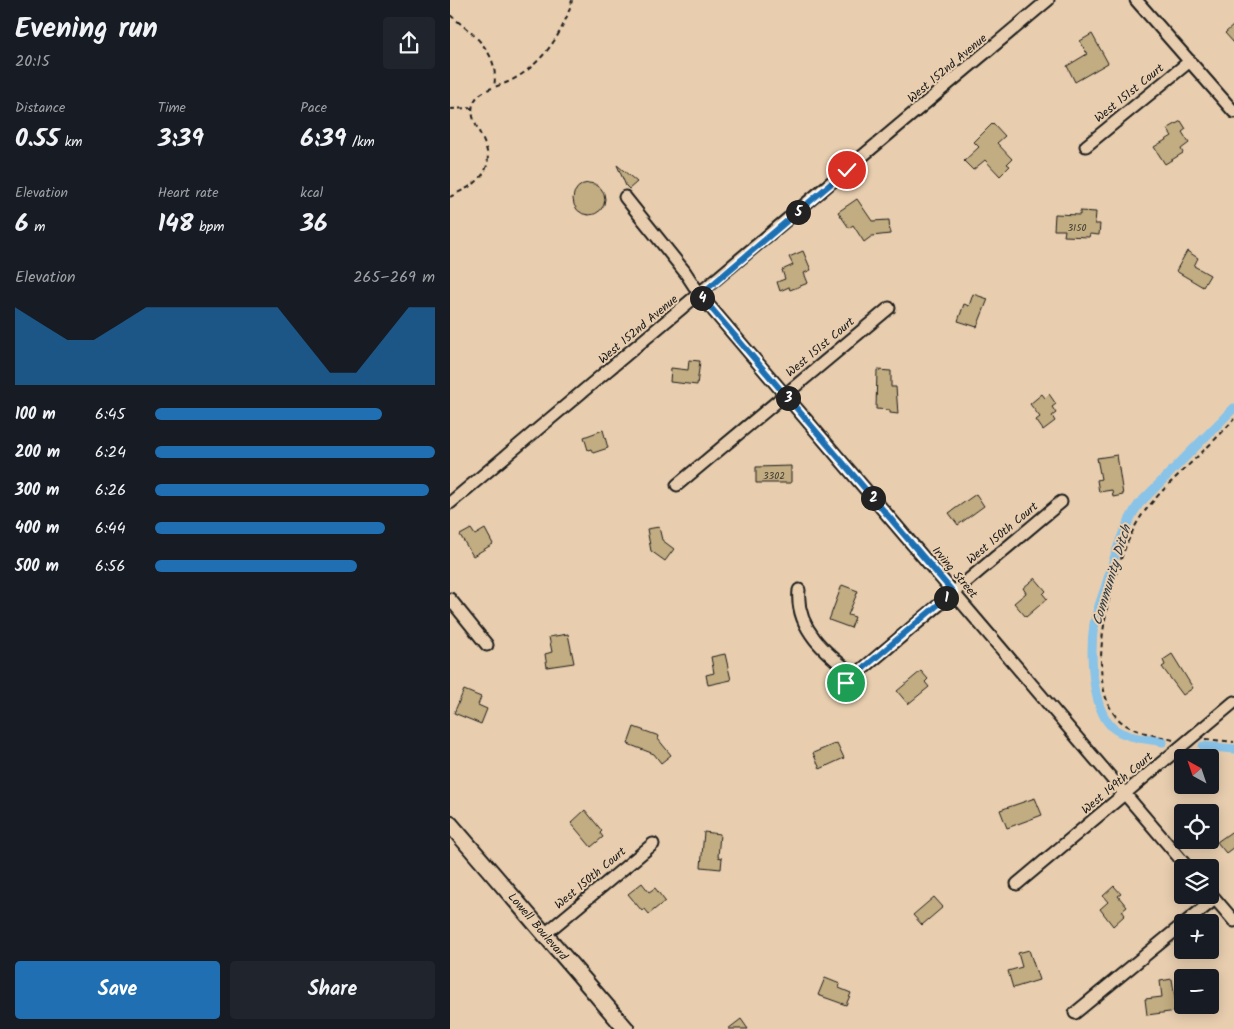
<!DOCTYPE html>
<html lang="en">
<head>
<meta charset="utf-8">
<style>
  body { margin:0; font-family:Kalam,sans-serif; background:#20242c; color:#f1f3f6; height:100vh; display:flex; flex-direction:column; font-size:19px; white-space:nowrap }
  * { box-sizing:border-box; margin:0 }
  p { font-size:16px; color:#9ea1a6 }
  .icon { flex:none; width:28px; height:28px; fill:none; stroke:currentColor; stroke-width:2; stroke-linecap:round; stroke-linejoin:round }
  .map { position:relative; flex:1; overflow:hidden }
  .drawer { display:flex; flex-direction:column; background:#171b24; width:450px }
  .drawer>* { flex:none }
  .needle { width:32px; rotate:320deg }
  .tools { position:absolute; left:724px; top:749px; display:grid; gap:10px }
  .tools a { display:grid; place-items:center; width:45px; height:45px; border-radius:5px; background:#171b24; box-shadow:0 2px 12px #0003; font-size:25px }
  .pin { position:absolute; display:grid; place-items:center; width:42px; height:42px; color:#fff; margin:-21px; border:2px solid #fff; border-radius:50%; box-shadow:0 1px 5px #0007 }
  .km { position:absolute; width:25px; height:25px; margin:-12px; border-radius:50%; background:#222; color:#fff; font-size:14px; line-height:25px; text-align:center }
  .round { display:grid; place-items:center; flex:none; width:52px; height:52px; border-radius:5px; background:#20242c }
  .overview { display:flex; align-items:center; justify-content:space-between; height:85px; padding:0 15px }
  h1 { font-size:28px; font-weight:800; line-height:38px }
  .stats { display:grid; grid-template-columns:repeat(3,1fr); gap:8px; height:85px; padding:5px 15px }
  .stats div { display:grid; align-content:center }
  .stats b { font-size:25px; font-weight:800 }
  .stats small { font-size:14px; font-weight:400 }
  .stats p { font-size:14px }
  .chart { height:140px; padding:10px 15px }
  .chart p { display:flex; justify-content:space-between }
  .chart svg { width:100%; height:90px; margin-top:5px; fill:#1f6fb2; opacity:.7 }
  .action { display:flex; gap:10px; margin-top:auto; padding:10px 15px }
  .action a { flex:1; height:58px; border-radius:5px; background:#1f6fb2; color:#fff; font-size:20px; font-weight:800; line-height:58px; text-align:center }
  .action a+a { background:#20242c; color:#f1f3f6 }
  ul { padding:0 15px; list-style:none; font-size:16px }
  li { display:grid; grid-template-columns:80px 60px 1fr; align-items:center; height:38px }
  li i { height:12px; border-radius:6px; background:#1f6fb2 }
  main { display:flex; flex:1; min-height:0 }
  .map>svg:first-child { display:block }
</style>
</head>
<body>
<main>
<section class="drawer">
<div class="overview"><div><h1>Evening run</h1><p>20:15</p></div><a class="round"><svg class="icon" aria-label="share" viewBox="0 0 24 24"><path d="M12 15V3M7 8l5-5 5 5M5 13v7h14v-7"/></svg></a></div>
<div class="stats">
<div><p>Distance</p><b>0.55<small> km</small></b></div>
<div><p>Time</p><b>3:39</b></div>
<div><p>Pace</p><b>6:39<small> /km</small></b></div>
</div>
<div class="stats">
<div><p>Elevation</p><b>6<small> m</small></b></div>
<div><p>Heart rate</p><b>148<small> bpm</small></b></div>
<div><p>kcal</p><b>36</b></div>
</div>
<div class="chart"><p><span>Elevation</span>265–269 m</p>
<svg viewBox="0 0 160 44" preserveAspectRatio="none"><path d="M0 44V6L10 14L20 22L30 22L40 14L50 6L60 6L70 6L80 6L90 6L100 6L110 22L120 38L130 38L140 22L150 6L160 6V44z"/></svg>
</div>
<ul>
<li><b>100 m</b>6:45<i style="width:81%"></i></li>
<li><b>200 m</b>6:24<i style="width:100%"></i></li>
<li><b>300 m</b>6:26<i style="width:98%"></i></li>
<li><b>400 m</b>6:44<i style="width:82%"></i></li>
<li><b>500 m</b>6:56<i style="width:72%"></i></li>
</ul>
<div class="action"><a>Save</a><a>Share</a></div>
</section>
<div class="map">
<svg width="784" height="1029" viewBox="0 0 784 1029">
  <rect width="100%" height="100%" fill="#e8ceaf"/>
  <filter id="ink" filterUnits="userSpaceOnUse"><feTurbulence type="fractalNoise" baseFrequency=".02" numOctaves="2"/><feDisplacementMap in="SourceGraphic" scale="10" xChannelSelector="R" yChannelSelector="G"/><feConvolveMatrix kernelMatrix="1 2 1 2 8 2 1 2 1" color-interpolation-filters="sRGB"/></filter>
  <g filter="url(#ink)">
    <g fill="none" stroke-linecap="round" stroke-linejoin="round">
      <path stroke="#89c3e8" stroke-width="9" d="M713 742C698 739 674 738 662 727 641 707 640 651 644 624 646 612 651 600 655 588 664 559 671 529 689 504L784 408
        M753 746 784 749"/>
    </g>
    <path fill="#c2ac81" stroke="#1c1c1c" d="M784 25V43L775 33Z
      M642 34 658 63 625 82 617 66 637 54 630 41Z
      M731 121 736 129 732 132 739 143 731 149 733 153 715 164 704 147 722 136 717 129Z
      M543 123 555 136 547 143 562 159 557 164 560 166 550 176 535 160 523 170 514 161 529 147 524 142Z
      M167 165 187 182 179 189 176 186Z
      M123 199a16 16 0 1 1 32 0a16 16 0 1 1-32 0Z
      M407 199 422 221 439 220 440 234 422 236 414 242 403 225 399 228 388 212Z
      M630 211 646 212 645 224H650L649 235 640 234 639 237 614 236 615 230H604L605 214 630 215Z
      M353 251 361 270 354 273 358 283 340 290 339 287 330 291 327 282 335 279 332 270 343 265 339 257Z
      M737 251 748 258 744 266 760 275 753 287 726 271Z
      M523 294 538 299 527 327 508 321 514 304 519 306Z
      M239 360 250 361 247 385 220 382 221 368 238 370Z
      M427 370 441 371V387H446L448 414 440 413V410L426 409Z
      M592 394 595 398 599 394 606 404 602 407 606 413 602 416 605 421 593 430 586 420 590 417 580 404Z
      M153 430 158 448 143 453 141 449 138 450 134 437Z
      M667 455 673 495 663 497 662 490 649 492 647 480 651 479 647 458Z
      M341 466V483H306V467Z
      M526 494 534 506 508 525 499 513Z
      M209 527 212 540 224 549 215 561 201 551 197 529Z
      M21 529 25 535 35 529 43 544 23 556 10 535Z
      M585 578 596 591 593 594 597 599 576 617 564 603 576 593 573 588Z
      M392 585 408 591 398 615 405 617 401 628 379 620Z
      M118 634 124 663 97 667 95 654 102 652 99 637Z
      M275 654 281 680 258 685 256 675 264 673 261 657Z
      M722 654 743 688 733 695 712 667 715 665 713 660Z
      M471 671 478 679 475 682 479 687 458 704 447 691Z
      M14 690 31 697 28 705 37 709 31 724 4 713Z
      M184 727 209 736 208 739 221 755 211 763 204 754 178 744Z
      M387 743 394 758 370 769 363 753Z
      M585 798 592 815 557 828 550 810Z
      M135 810 152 831 150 833 153 837 141 847 121 823Z
      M784 830V847L776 853 767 842Z
      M254 832 270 834 268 857 272 858 271 869 251 867Z
      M192 883 199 892 205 888 215 901 199 914 195 909 192 911 178 894Z
      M664 886 671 894 668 896 677 907 672 911 675 915 663 926 650 909 658 902 653 896Z
      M484 897 493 907 472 925 463 915Z
      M579 950 589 980 563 988 558 971 572 967 568 953Z
      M375 978 390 984 389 988 401 993 396 1005 368 995Z
      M722 979 727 1011 697 1015 695 999 712 997 710 981Z
      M291 1019 298 1029H278Z"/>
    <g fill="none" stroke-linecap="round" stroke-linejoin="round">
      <defs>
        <path id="minor" d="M686 0 784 112
          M636 146 740 61
          M175 197 235 272 250 295 738 868
          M227 485 439 308
          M0 503 598 0
          M349 590C345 629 377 654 405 676
          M0 599 37 645
          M396 683 611 502
          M567 884 784 702
          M761 894 784 921
          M736 922 765 899
          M95 934 203 844
          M625 1013 732 925"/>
        <g id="major">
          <path id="s1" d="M0 824 176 1029"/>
        </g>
      </defs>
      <use href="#minor" stroke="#1c1c1c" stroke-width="15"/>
      <use href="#major" stroke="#1c1c1c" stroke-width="19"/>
      <path stroke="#1c1c1c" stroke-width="2" stroke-dasharray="5 4" stroke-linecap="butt" d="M0 15C24 35 50 52 44 87
        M0 109 22 108
        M0 197C10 191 22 187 29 179 56 150 11 124 25 100 32 89 47 87 58 82 90 67 114 34 122 0
        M755 739 784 742
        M723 740C708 735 686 733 673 723 626 689 665 553 692 515 717 481 756 452 784 419"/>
      <use href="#minor" stroke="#e8ceaf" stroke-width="11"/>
      <use href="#major" stroke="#e8ceaf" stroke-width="15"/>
    </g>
  </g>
  <g fill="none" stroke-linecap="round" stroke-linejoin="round" filter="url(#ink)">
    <defs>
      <path id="route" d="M396 683 503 592 250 295 397 170"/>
    </defs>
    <use href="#route" stroke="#fff" stroke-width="10"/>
    <use href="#route" stroke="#1f6fb2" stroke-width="6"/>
  </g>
  <g text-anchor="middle" stroke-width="4" stroke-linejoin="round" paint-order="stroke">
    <g font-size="10" fill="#464035">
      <text x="627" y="231">3150</text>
      <text x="324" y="479">3302</text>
    </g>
    <g font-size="12" fill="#1c1c1c" stroke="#e8ceaf">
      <text transform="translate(497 68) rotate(-40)" y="4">West 152nd Avenue</text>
      <text transform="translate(679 93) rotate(-39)" y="4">West 151st Court</text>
      <text transform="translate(188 329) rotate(-40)" y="4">West 152nd Avenue</text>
      <text transform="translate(370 347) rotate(-40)" y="4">West 151st Court</text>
      <text transform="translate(552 533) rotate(-40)" y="4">West 150th Court</text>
      <text transform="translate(505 572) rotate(50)" y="4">Irving Street</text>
      <text transform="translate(667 783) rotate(-40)" y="4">West 149th Court</text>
      <text transform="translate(140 878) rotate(-40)" y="4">West 150th Court</text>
      <text dy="4" stroke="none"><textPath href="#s1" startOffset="135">Lowell Boulevard</textPath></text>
    </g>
    <g font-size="14" font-style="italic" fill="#323d45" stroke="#e8ceaf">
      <text transform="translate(661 575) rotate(-73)" y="5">Community Ditch</text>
    </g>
  </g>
</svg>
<div class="tools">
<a><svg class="needle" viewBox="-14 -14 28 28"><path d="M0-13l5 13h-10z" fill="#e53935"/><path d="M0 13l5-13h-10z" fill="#9ea1a6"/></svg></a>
<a><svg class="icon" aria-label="locate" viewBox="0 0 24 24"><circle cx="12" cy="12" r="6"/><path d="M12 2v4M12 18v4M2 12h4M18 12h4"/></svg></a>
<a><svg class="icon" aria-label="layers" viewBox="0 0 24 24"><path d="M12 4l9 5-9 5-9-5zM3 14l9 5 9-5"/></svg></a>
<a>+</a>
<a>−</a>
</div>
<div class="pin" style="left:396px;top:683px;background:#1e9e55"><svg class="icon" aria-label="arrive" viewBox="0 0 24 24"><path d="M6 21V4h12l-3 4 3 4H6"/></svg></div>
<div class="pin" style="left:397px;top:170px;background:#d93025"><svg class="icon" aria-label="check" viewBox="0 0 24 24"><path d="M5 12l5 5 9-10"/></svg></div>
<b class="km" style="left:496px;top:598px">1</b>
<b class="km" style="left:423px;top:498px">2</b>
<b class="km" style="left:338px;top:398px">3</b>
<b class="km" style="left:252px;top:298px">4</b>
<b class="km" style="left:348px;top:212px">5</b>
</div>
</main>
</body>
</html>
